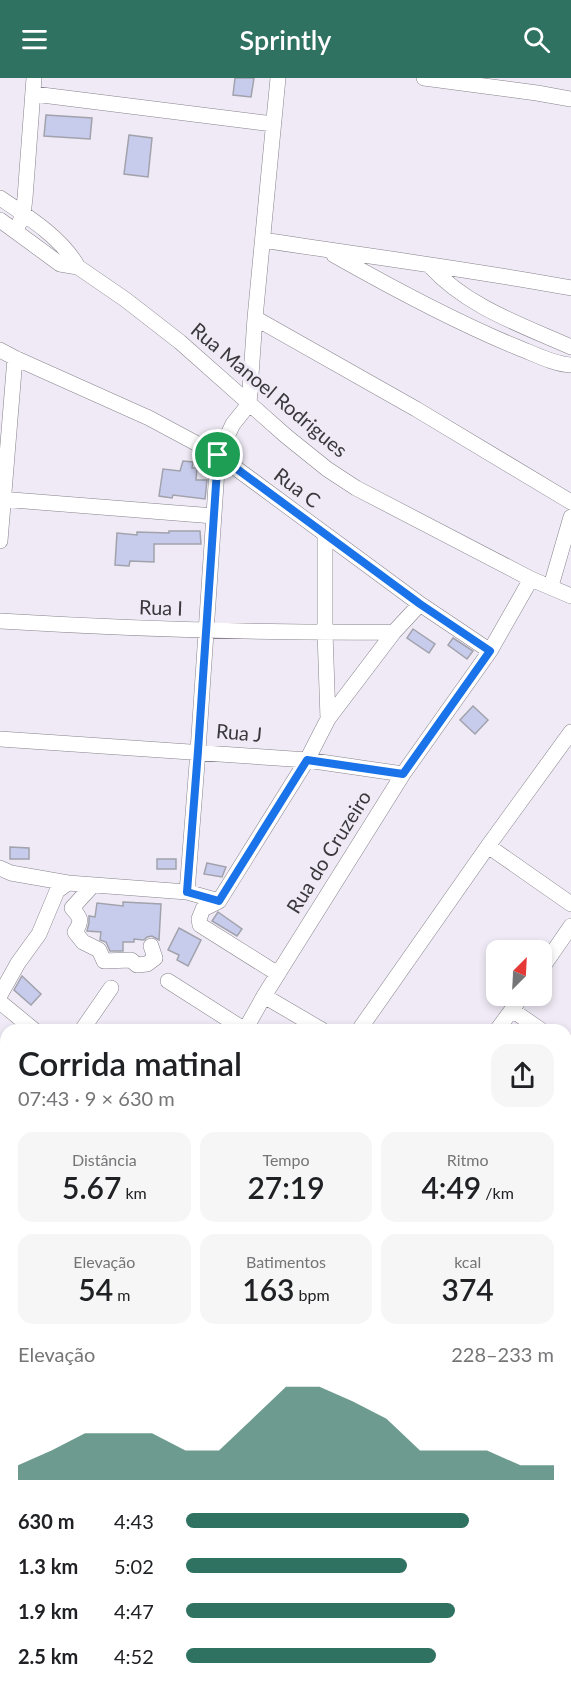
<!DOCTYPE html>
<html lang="pt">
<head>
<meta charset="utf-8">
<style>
  body { margin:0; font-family:Lato,sans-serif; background:#f6f6f6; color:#202124; height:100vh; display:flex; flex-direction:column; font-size:22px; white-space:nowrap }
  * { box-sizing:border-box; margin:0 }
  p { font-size:20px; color:#757577 }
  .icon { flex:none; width:33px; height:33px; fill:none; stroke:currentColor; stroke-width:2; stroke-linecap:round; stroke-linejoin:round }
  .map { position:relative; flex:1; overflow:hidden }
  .panel { position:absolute; left:0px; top:946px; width:572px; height:668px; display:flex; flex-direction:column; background:#fff; border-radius:18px 18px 0 0; box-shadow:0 3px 9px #0003 }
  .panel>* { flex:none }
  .needle { width:39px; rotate:24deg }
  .tools { position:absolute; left:486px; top:862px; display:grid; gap:12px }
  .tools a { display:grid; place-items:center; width:66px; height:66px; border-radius:12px; background:#fff; box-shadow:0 3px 9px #0003; font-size:30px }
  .pin { position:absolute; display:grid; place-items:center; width:51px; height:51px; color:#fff; margin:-26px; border:3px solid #fff; border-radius:50%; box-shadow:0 2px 6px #0007 }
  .round { display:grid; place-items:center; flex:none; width:63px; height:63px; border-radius:18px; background:#f6f6f6 }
  .head { display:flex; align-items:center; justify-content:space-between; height:102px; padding:0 18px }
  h1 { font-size:33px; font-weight:600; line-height:45px }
  .stats { display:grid; grid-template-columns:repeat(3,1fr); gap:9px; height:102px; padding:6px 18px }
  .stats div { display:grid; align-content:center; border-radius:15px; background:#f6f6f6; text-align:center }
  .stats b { font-size:30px; font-weight:600 }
  .stats small { font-size:16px; font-weight:400 }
  .stats p { font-size:16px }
  .chart { height:168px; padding:12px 18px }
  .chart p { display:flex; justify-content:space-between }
  .chart svg { width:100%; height:108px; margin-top:6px; fill:#307262; opacity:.7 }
  ul { padding:0 18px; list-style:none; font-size:20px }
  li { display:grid; grid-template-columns:96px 72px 1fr; align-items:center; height:45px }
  li i { height:15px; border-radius:8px; background:#307262 }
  header { display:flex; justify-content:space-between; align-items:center; height:78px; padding:0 18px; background:#307262; color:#fff; font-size:27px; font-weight:600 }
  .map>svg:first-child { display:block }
</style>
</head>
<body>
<header><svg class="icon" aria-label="menu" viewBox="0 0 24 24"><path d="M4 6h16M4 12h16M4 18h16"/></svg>Sprintly<svg class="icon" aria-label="search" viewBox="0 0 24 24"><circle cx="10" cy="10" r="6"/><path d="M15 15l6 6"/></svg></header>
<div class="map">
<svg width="571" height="1613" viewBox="0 0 571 1613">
  <rect width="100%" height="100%" fill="#efeaf5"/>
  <path fill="#c8ccec" stroke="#a1a2ac" stroke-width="1.5" d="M235 0H254L251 19 233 17Z
    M46 37 92 40 90 61 44 58Z
    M129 57 152 60 148 99 124 96Z
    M183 383 193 384 192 390H197L196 402H207L205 421 173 417 172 420 159 418 163 391 180 393Z
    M169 453H200L201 466H154V484L130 483 129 488 115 487 117 455 137 457V454L169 455Z
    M413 551 435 566 429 575 407 560Z
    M453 560 473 573 467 581 448 567Z
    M473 628 488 642 475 656 460 642Z
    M10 769 29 770V781H10Z
    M157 781H176V791H157Z
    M207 785 226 789 222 799 204 796Z
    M123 824 161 826 159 862 152 858 147 859 144 862 134 861V864H123V873H110L106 864 100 862 101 854 87 853 89 845V838L95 839 97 825 123 828Z
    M218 834 242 851 237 858 212 843Z
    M179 850 201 862 188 888 177 882 179 877 168 872Z
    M22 898 41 916 31 927 14 912Z"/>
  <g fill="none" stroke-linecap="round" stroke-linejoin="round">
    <defs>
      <path id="minor" d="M424 0 537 15 571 21
        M34 16 273 46
        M0 120C27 138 62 160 78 189
        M0 142 60 186 78 189 126 222 180 264 286 358 327 391 356 410 531 501 571 518
        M16 153 23 136 25 120 34 0
        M263 162C365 178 469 191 571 210
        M334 177C394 211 455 244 519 270 535 276 553 286 571 287
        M430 188C467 229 522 247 571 269
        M255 240 416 331 571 424
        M0 272 15 280 149 340 218 377 420 526 490 573
        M249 326 255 240 278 0
        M0 421 214 438
        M325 458V554L328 641
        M0 463 15 280
        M551 508 571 439
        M0 543C131 551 262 555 394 554
        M0 661 307 682 403 696
        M488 768 571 826
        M0 790 11 795 68 805 187 814 219 823
        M93 807 72 830C80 839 83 842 75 854L83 864 99 872 104 883 131 882 137 887 147 886 155 880 151 868
        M187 814 198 673 218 377 233 346 249 326
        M219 823 307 682 328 641 394 554 420 526
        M219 823 203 831 199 841 200 847 278 896
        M542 890 571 848
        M168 903 245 952
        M0 917 18 885 39 856 57 813 68 805
        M264 918 322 952
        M0 924 34 952
        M512 932 541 952
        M82 952 111 910
        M245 952 264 918 403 696 490 573 531 501
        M359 952 488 768 571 654
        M497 952 522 918
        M566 970 571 974
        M566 1068 571 1061
        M0 1080 6 1070
        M566 1147 567 1148
        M0 1299 6 1287
        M0 1393 6 1381
        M0 1485 6 1488
        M320 1608 331 1613
        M237 1613 239 1608"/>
    </defs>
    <use href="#minor" stroke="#87838c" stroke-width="16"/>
    <use href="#minor" stroke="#fff" stroke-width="15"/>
  </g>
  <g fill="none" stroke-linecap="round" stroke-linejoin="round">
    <defs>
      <path id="route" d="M218 377 420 526 490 573 403 696 307 682 219 823 187 814 198 673Z"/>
    </defs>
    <use href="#route" stroke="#fff" stroke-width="12"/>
    <use href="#route" stroke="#1a73e8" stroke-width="8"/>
  </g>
  <g text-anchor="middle" stroke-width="6" stroke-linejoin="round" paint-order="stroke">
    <g font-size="20" fill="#3a383c" stroke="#efeaf5">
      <text transform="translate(269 312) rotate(40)" y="7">Rua Manoel Rodrigues</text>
      <text transform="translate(297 410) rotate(37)" y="7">Rua C</text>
      <text transform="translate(161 530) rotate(2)" y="7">Rua I</text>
      <text transform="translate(239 655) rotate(5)" y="7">Rua J</text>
      <text transform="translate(329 774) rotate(-58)" y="7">Rua do Cruzeiro</text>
    </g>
  </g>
</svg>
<div class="tools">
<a><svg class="needle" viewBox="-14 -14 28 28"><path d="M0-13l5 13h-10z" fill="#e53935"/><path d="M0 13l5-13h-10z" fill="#757577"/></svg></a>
</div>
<div class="pin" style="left:218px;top:377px;background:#1e9e55"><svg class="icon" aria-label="arrive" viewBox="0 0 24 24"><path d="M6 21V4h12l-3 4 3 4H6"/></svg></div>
<section class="panel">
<div class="head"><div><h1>Corrida matinal</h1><p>07:43 · 9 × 630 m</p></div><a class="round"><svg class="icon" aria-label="share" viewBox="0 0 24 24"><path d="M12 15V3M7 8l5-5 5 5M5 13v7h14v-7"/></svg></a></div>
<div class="stats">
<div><p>Distância</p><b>5.67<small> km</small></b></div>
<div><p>Tempo</p><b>27:19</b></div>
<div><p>Ritmo</p><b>4:49<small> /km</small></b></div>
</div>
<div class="stats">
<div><p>Elevação</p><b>54<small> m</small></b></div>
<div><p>Batimentos</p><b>163<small> bpm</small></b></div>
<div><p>kcal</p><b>374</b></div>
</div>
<div class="chart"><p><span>Elevação</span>228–233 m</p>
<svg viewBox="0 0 160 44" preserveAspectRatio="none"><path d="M0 44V38L10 32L20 25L30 25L40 25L50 32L60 32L70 19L80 6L90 6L100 12L110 19L120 32L130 32L140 32L150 38L160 38V44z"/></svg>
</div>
<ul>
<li><b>630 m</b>4:43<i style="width:77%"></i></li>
<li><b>1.3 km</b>5:02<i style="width:60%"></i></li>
<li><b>1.9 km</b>4:47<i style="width:73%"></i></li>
<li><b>2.5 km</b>4:52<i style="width:68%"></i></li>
</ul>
</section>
</div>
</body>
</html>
